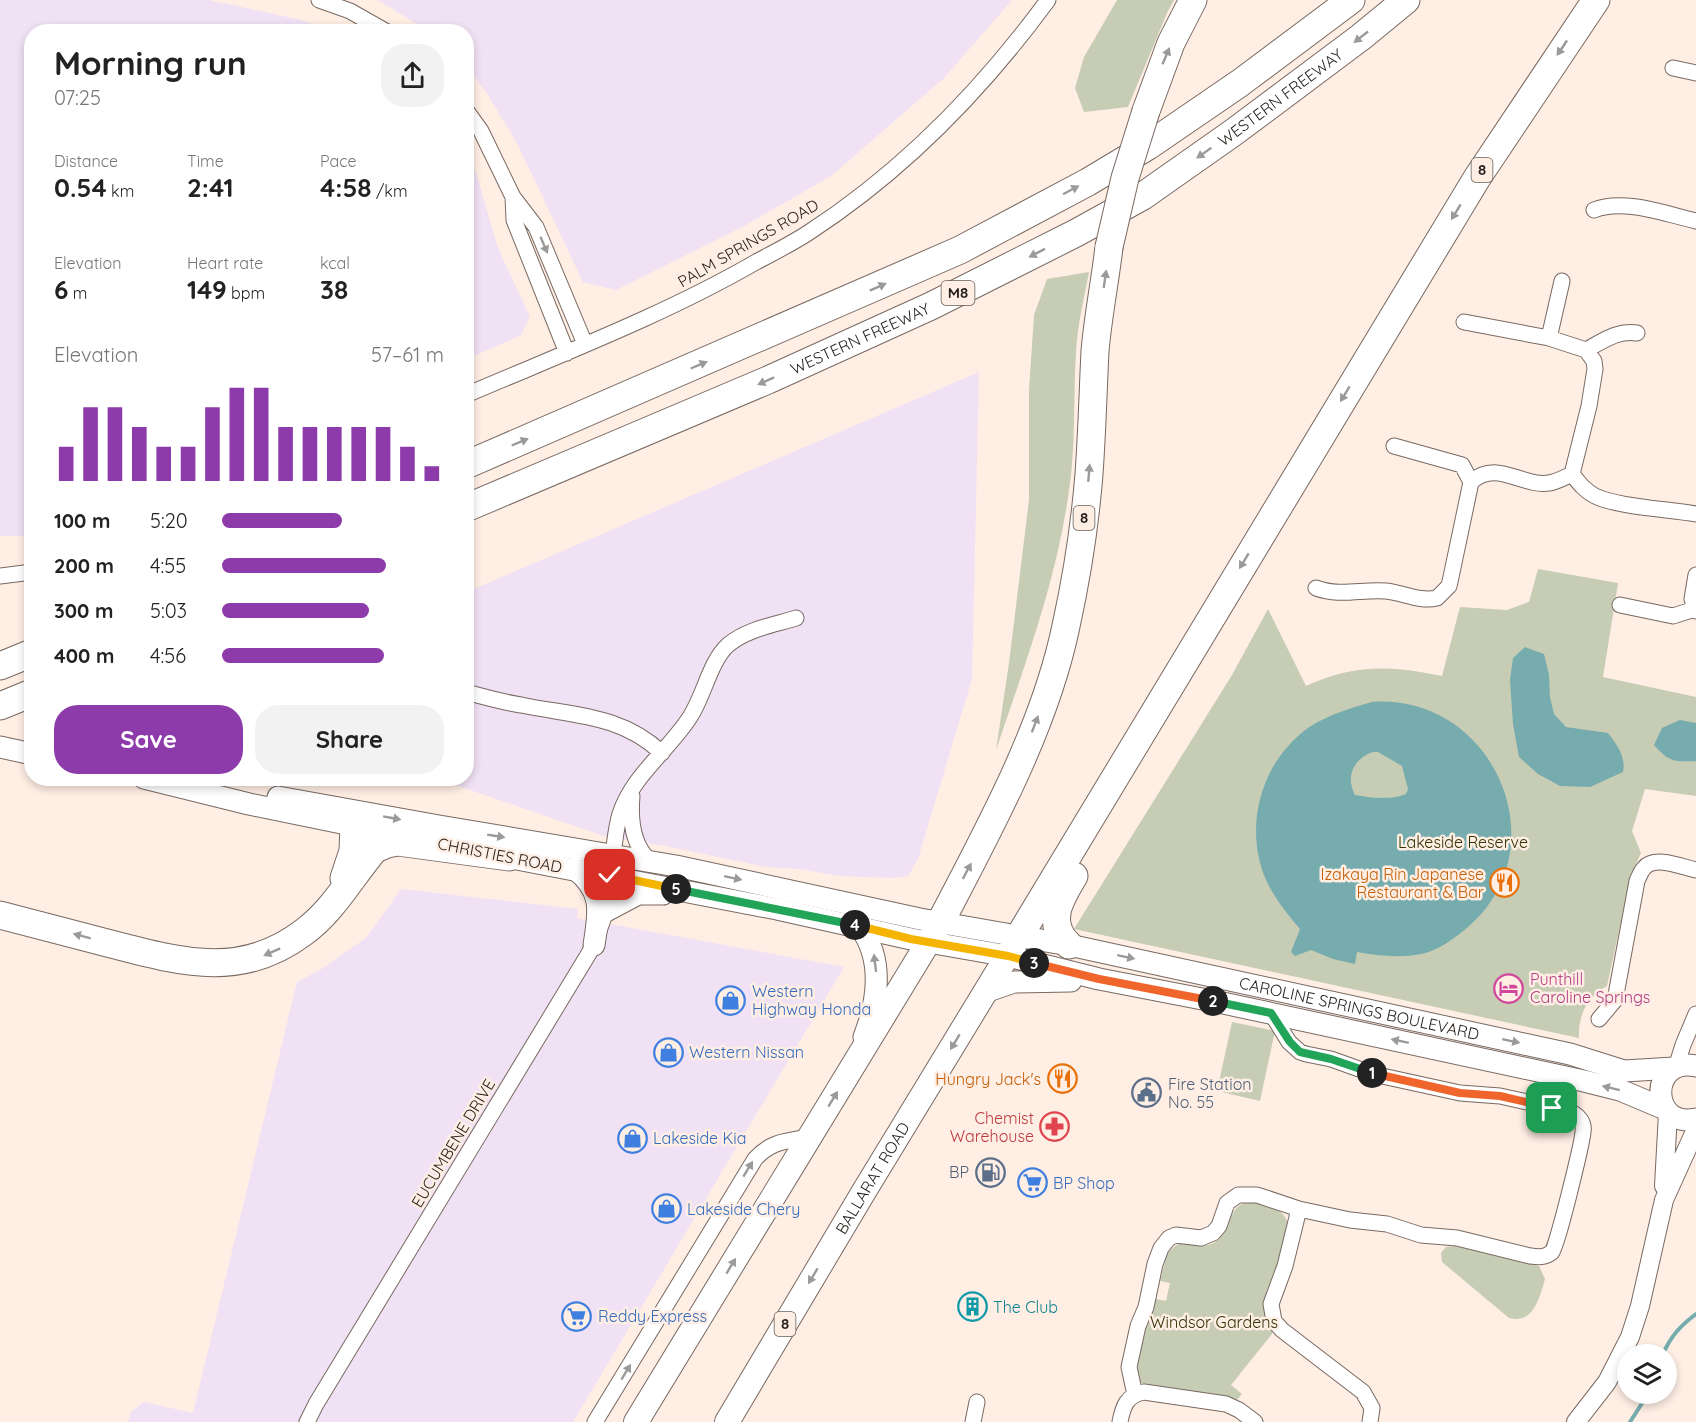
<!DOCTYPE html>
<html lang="en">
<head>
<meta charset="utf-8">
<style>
  body { margin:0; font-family:Quicksand,sans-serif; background:#f2f2f2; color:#222; height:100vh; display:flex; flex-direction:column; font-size:22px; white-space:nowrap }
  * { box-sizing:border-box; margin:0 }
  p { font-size:20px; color:#767676 }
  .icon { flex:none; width:33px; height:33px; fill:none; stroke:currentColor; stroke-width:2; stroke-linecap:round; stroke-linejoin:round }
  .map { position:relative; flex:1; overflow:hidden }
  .details { position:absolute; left:24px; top:24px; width:450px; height:762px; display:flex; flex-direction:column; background:#fff; border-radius:24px; box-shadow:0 3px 9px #0003 }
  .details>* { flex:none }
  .controls { position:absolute; left:1617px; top:1344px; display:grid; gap:12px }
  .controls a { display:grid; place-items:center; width:60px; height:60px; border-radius:50%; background:#fff; box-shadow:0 3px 9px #0003; font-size:30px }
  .pin { position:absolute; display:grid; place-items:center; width:51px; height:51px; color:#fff; margin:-26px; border-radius:12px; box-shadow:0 3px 9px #0006 }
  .km { position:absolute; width:30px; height:30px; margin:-15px; border-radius:50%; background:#222; color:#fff; font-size:16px; line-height:30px; text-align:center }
  .round { display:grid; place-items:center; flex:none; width:63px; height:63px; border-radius:24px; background:#f2f2f2 }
  .head { display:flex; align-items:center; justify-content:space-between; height:102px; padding:0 30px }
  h1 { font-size:33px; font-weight:700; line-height:45px }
  .stats { display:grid; grid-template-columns:repeat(3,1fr); gap:9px; height:102px; padding:6px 30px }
  .stats div { display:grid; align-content:center }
  .stats b { font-size:26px; font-weight:700 }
  .stats small { font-size:16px; font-weight:400 }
  .stats p { font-size:16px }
  .chart { height:168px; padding:12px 30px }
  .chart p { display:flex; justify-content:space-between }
  .chart svg { width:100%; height:108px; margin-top:6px; stroke:#8d3bab; stroke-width:6 }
  .primary-button { display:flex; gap:12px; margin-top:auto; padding:12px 30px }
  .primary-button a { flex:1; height:69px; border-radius:24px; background:#8d3bab; color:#fff; font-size:24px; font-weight:700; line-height:69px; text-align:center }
  .primary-button a+a { background:#f2f2f2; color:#222 }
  ul { padding:0 30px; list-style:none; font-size:20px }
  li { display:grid; grid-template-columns:96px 72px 1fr; align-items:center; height:45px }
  li i { height:15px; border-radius:8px; background:#8d3bab }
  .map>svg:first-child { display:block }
</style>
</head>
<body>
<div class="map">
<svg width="1696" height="1422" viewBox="0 0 1696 1422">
  <rect width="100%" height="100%" fill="#feeee4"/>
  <path fill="#f1e1f4" d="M0 0H209L301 20 338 31 32 32 31 536H0Z
    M378 0H1012L944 78 831 176 746 225 616 290 583 282 517 143 486 92 467 67 466 32 428 31Z
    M466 154 474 166 498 248 530 317 521 335 467 359Z
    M979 372 972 679 918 859 908 876 893 878 839 876 800 869 765 867 666 846 607 837 438 779 466 778 467 592Z
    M401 889 578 909 577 918 844 967 573 1422H128L131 1412 144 1402 193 1413 297 982 320 970 366 938Z"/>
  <path fill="#c7ccb4" d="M1117 0H1174L1167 13 1128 107 1084 112 1075 88 1084 57Z
    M1089 272C1084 299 1077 326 1076 353 1073 399 1076 445 1069 490 1057 580 1025 664 996 750L1009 663 1029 500V390L1034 315 1047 279Z
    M1538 569 1618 583 1603 677 1696 697V796L1645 789 1632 831 1641 853 1631 875 1607 986C1587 997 1578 1015 1579 1038L1074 929 1232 675 1268 609 1306 686C1353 664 1392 665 1442 676L1460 607 1507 610 1529 602Z
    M1232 1022 1275 1031 1260 1101 1217 1091Z
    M1251 1202C1266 1205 1285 1208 1288 1225L1272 1334 1231 1385 1242 1394 1235 1402 1148 1386 1141 1383C1128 1365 1150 1320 1156 1299L1166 1301 1170 1283 1160 1281 1167 1253 1178 1244C1191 1241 1202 1250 1215 1242 1233 1231 1226 1203 1251 1202Z
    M1455 1246 1539 1266 1545 1279C1540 1297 1533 1325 1509 1318L1442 1262 1441 1253 1446 1247Z"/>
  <path fill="#77acaf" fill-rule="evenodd" d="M1525 647 1544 654 1549 675 1550 697 1554 714 1566 727 1608 733C1617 745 1626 756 1623 772L1590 787 1560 786 1538 774 1519 757 1513 724 1510 680 1513 658Z
    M1372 702C1493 693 1561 847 1468 927 1455 938 1438 951 1421 954 1400 958 1379 956 1357 952L1355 964 1333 959 1311 950 1295 956 1291 952 1300 929C1287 914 1275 899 1266 880 1245 832 1258 772 1297 737 1317 718 1347 709 1372 702ZM1373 752H1378L1402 766 1408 789 1406 794C1393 800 1369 798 1355 795 1345 777 1354 758 1373 752Z
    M1680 720 1696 723V761C1674 762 1669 762 1654 745L1662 728Z"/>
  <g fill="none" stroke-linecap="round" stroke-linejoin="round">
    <path stroke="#77acaf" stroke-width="4" d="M1663 1354C1671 1336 1680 1326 1696 1314
      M1630 1422 1648 1394"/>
    <defs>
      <path id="minor" d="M319 0 350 11 387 32
        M1673 68 1696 73
        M466 110 481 131 513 197 536 227 585 344
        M513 197 514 220 567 353
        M1594 210C1623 198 1666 214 1696 221
        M1464 322 1549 338 1586 350 1594 361 1595 369 1589 406 1572 474
        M1549 338 1562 281
        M1586 350C1603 341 1617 330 1637 333
        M466 395C564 353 664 315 756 262 773 253 791 244 808 233 902 172 982 90 1048 0
        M1394 446 1462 465 1471 482
        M1696 575 1692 599 1696 611
        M0 576 32 572
        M1316 588C1340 597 1362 589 1386 591 1404 593 1420 602 1437 598L1449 586 1451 577 1471 482C1497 459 1521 487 1549 483 1557 482 1565 477 1572 474 1579 483 1585 491 1595 496 1618 507 1669 509 1696 514
        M1620 605 1673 616 1695 609
        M466 692C484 697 502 702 521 705 574 716 620 714 662 753
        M632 796C630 819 632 845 650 861
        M613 854C615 841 616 827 620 814 632 776 669 750 690 717 704 696 710 661 728 645 747 629 774 625 796 618
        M1271 1013 1289 1042 1300 1052 1306 1054 1331 1059 1373 1074 1460 1093 1500 1096 1541 1105 1559 1076
        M1599 1019 1615 1000 1637 881C1639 877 1641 871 1644 868 1655 855 1682 867 1696 870
        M1676 1067 1683 1045 1696 1014
        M1299 1209 1285 1266 1271 1304 1274 1321 1282 1330 1363 1392 1372 1408 1370 1422
        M1135 1395 1129 1367 1138 1326 1146 1307 1155 1264 1161 1248 1169 1238 1176 1235 1201 1238 1213 1233 1219 1226 1227 1203 1238 1195H1257L1299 1209 1350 1220 1387 1224 1421 1235 1457 1238 1530 1256C1538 1257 1545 1258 1552 1252 1557 1247 1582 1144 1583 1132 1584 1126 1583 1123 1580 1119 1572 1108 1553 1108 1541 1105
        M307 1422 316 1404 594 945 606 911 610 875
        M595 1422 755 1159C771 1141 787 1141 810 1137
        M973 1422 977 1402
        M1120 1422C1123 1406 1127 1395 1144 1392L1226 1404 1239 1410 1255 1422"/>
      <path id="tertiary" d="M1664 1186 1668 1113
        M1576 1422 1607 1382 1630 1337 1640 1306 1664 1200 1696 1129"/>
      <g id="secondary">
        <path d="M0 747 32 754"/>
        <path d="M144 778 249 804 410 837"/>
        <path id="s1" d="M278 797 439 826 676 866 920 919 1069 945 1570 1054 1624 1071 1674 1068"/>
        <path d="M496 855 777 909 911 939 1008 956 1099 979 1223 1003 1584 1081 1620 1090 1665 1109"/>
        <path d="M575 869C604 892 599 912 594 945"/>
        <path d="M606 911 638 894H663"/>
        <path d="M860 927C884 960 878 1001 864 1037"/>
        <path d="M985 992 1014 982 1071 981"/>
        <path d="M1696 1066C1649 1056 1649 1129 1696 1119"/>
      </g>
      <g id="trunk">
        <path d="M636 1422 940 923"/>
        <path id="s2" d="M727 1422 863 1193 1020 935"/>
      </g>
      <g id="motorway">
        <path d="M1146 111 1171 43 1193 0"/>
        <path d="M466 465 960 250 1088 182 1148 146 1240 83 1351 0"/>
        <path id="s3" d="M466 508 768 380 931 306 1076 233 1143 196 1234 132 1361 37 1406 0"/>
        <path d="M0 666 32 653"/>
        <path d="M0 706 32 693"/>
        <path d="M344 878 353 851 354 826"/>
        <path d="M0 915C37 925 74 934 111 944 181 962 241 980 304 932 334 910 351 877 375 849L387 844 398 842 509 857"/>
        <path d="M940 923C988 831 1045 728 1066 626 1077 576 1085 524 1089 474 1092 433 1093 392 1095 351 1098 316 1105 282 1109 247"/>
        <path d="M1020 935 1477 178 1596 0"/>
        <path d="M1069 945C1045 923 1060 899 1074 876"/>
      </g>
    </defs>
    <use href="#minor" stroke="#786961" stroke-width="17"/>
    <use href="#tertiary" stroke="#786961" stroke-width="20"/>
    <use href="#secondary" stroke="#786961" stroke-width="23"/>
    <use href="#trunk" stroke="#786961" stroke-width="26"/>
    <use href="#motorway" stroke="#786961" stroke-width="29"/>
    <use href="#minor" stroke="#fff" stroke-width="15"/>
    <use href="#tertiary" stroke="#fff" stroke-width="18"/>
    <use href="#secondary" stroke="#fff" stroke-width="21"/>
    <use href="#trunk" stroke="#fff" stroke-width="24"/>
    <use href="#motorway" stroke="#fff" stroke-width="27"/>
    <defs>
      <path id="motorway-bridge" d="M1109 247 1125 178 1146 111"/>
    </defs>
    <use href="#motorway-bridge" stroke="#786961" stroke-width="29" stroke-linecap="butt"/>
    <use href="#motorway-bridge" stroke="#fff" stroke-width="27"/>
  </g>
  <defs><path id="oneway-solid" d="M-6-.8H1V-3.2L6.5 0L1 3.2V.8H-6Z" transform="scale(1.5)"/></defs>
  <g fill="#9c9a98">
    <use href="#oneway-solid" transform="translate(1361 37) rotate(142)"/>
    <use href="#oneway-solid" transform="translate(1562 48) rotate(124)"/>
    <use href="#oneway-solid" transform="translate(1166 56) rotate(-67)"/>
    <use href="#oneway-solid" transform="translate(1204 153) rotate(145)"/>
    <use href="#oneway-solid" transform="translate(1071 190) rotate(-28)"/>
    <use href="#oneway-solid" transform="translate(1456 212) rotate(121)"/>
    <use href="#oneway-solid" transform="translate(544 245) rotate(67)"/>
    <use href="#oneway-solid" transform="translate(1037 253) rotate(153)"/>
    <use href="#oneway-solid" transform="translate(1105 279) rotate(-82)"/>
    <use href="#oneway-solid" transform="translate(878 287) rotate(-24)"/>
    <use href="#oneway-solid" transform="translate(699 365) rotate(-23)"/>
    <use href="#oneway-solid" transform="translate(766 381) rotate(156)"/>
    <use href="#oneway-solid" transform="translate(1345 394) rotate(121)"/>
    <use href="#oneway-solid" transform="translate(520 442) rotate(-23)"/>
    <use href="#oneway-solid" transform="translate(1089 473) rotate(-85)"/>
    <use href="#oneway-solid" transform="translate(1244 561) rotate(121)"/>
    <use href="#oneway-solid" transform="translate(1035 724) rotate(-69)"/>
    <use href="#oneway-solid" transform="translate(392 818) rotate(10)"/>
    <use href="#oneway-solid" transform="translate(496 836) rotate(9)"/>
    <use href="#oneway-solid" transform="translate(967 871) rotate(-62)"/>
    <use href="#oneway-solid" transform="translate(733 878) rotate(12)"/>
    <use href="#oneway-solid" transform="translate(82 936) rotate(-165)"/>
    <use href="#oneway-solid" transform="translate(272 952) rotate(156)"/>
    <use href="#oneway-solid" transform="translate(1126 957) rotate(12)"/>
    <use href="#oneway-solid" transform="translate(875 963) rotate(-97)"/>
    <use href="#oneway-solid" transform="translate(1400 1041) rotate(-168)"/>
    <use href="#oneway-solid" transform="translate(1511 1041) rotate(12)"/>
    <use href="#oneway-solid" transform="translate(955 1042) rotate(121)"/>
    <use href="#oneway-solid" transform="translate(1611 1088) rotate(-166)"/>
    <use href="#oneway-solid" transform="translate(833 1099) rotate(-59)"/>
    <use href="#oneway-solid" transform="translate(748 1169) rotate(-59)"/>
    <use href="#oneway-solid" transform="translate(731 1266) rotate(-59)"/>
    <use href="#oneway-solid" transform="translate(813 1276) rotate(121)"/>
    <use href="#oneway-solid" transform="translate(626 1372) rotate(-59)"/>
  </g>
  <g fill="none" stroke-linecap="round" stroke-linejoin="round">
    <defs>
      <path id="split-1" d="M1372 1073 1460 1093 1500 1096 1552 1108"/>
      <path id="split-2" d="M1213 1001 1271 1013 1290 1042 1300 1052 1331 1059 1372 1073"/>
      <path id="split-3" d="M1034 963 1099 979 1213 1001"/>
      <path id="split-4" d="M855 925 911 939 1008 956 1034 963"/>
      <path id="split-5" d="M676 889 855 925"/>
      <path id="split-6" d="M610 875 676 889"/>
    </defs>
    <use href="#split-1" stroke="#fff" stroke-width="12"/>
    <use href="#split-2" stroke="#fff" stroke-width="12"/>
    <use href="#split-3" stroke="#fff" stroke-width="12"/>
    <use href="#split-4" stroke="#fff" stroke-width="12"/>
    <use href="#split-5" stroke="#fff" stroke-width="12"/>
    <use href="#split-6" stroke="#fff" stroke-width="12"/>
    <use href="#split-1" stroke="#f0652b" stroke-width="8"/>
    <use href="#split-2" stroke="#22a559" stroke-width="8"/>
    <use href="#split-3" stroke="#f0652b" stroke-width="8"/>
    <use href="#split-4" stroke="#f5b400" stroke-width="8"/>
    <use href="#split-5" stroke="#22a559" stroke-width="8"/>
    <use href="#split-6" stroke="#f5b400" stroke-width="8"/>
  </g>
  <defs>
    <symbol id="restaurant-ring" viewBox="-11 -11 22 22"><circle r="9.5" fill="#feeee4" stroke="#e8710a" stroke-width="1.5"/><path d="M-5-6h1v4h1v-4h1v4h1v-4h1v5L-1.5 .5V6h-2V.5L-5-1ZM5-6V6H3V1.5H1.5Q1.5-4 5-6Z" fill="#e8710a"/></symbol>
    <symbol id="hotel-ring" viewBox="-11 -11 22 22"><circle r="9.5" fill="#feeee4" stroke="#d1479c" stroke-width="1.5"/><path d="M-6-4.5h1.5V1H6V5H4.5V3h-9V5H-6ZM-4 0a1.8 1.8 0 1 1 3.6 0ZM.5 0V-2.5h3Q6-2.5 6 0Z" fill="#d1479c"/></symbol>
    <symbol id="shop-ring" viewBox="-11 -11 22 22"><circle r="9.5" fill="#feeee4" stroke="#3f7fe0" stroke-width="1.5"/><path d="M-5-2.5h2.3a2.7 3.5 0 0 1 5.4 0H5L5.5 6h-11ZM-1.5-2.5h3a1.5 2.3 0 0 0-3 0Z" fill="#3f7fe0"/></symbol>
    <symbol id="civic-ring" viewBox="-11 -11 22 22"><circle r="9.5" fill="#feeee4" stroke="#5c6f8a" stroke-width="1.5"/><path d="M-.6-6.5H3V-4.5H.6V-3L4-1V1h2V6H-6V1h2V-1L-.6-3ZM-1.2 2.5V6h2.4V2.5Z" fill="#5c6f8a"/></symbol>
    <symbol id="pharmacy-ring" viewBox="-11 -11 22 22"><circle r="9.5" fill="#feeee4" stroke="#e0444e" stroke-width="1.5"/><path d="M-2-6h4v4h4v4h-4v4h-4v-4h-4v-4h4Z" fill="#e0444e"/></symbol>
    <symbol id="fuel-ring" viewBox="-11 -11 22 22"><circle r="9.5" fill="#feeee4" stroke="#5c6f8a" stroke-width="1.5"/><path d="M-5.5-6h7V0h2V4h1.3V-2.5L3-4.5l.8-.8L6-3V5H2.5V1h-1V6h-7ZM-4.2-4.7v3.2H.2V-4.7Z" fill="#5c6f8a"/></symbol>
    <symbol id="supermarket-ring" viewBox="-11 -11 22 22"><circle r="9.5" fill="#feeee4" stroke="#3f7fe0" stroke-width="1.5"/><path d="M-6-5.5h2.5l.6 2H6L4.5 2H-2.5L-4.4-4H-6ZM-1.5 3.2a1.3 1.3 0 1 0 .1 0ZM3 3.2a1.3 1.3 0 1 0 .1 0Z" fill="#3f7fe0"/></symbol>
    <symbol id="building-ring" viewBox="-11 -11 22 22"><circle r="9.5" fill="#feeee4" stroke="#0f9aa8" stroke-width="1.5"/><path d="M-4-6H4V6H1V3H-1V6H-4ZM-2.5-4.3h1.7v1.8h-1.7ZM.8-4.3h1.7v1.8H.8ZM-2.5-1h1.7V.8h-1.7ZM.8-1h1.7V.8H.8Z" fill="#0f9aa8"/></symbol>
  </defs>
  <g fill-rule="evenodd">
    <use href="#restaurant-ring" x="1488" y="866" width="33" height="33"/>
    <use href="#hotel-ring" x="1492" y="972" width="33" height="33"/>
    <use href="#shop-ring" x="714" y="984" width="33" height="33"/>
    <use href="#shop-ring" x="652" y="1036" width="33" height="33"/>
    <use href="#restaurant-ring" x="1046" y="1062" width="33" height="33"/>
    <use href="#civic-ring" x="1130" y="1076" width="33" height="33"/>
    <use href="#pharmacy-ring" x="1038" y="1110" width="33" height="33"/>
    <use href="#shop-ring" x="616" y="1122" width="33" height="33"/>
    <use href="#fuel-ring" x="974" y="1156" width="33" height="33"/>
    <use href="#supermarket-ring" x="1016" y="1166" width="33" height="33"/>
    <use href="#shop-ring" x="650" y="1192" width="33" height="33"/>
    <use href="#building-ring" x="956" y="1290" width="33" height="33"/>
    <use href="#supermarket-ring" x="560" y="1300" width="33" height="33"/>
  </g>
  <g text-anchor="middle" stroke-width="5" stroke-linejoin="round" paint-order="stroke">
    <g fill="#feeee4" stroke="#655d57" stroke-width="1.5">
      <rect x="1471.5" y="158" width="21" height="24" rx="4.5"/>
      <rect x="941.5" y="281" width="33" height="24" rx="4.5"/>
      <rect x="1073.5" y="506" width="21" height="24" rx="4.5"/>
      <rect x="774.5" y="1312" width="21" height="24" rx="4.5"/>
    </g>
    <g font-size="15" font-weight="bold" fill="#241f1b">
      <text x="1482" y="175">8</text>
      <text x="958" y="298">M8</text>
      <text x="1084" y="523">8</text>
      <text x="785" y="1329">8</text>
    </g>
    <g font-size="16" fill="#241f1b" stroke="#feeee4">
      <text dy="6" stroke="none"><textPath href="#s3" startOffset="915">WESTERN FREEWAY</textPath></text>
      <text transform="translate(748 243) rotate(-30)" y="6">PALM SPRINGS ROAD</text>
      <text dy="6" stroke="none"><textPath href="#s3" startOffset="429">WESTERN FREEWAY</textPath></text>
      <text transform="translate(500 855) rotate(11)" y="6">CHRISTIES ROAD</text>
      <text dy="6" stroke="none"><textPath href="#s1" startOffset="1102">CAROLINE SPRINGS BOULEVARD</textPath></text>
      <text transform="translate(453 1143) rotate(-59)" y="6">EUCUMBENE DRIVE</text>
      <text dy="6" stroke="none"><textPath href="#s2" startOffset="284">BALLARAT ROAD</textPath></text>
    </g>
    <g font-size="16" fill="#303504" stroke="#feeee4">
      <text x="1463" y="848">Lakeside Reserve</text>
      <text x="1214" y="1328">Windsor Gardens</text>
    </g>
    <g font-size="16" fill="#c56008" stroke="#feeee4" text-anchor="end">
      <text x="1484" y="880">Izakaya Rin Japanese<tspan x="1484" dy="18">Restaurant &amp; Bar</tspan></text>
      <text x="1041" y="1085">Hungry Jack's</text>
    </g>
    <g font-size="16" fill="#b23c85" stroke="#feeee4" text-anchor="start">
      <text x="1530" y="985">Punthill<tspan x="1530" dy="18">Caroline Springs</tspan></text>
    </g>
    <g font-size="16" fill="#366cbe" stroke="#feeee4" text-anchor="start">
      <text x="752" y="997">Western<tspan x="752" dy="18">Highway Honda</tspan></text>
      <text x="689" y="1058">Western Nissan</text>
      <text x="653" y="1144">Lakeside Kia</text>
      <text x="1053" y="1189">BP Shop</text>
      <text x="687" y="1215">Lakeside Chery</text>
      <text x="598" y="1322">Reddy Express</text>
    </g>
    <g font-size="16" fill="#4e5e75" stroke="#feeee4" text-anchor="start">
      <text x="1168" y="1090">Fire Station<tspan x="1168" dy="18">No. 55</tspan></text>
      <text x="969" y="1178" text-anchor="end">BP</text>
    </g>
    <g font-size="16" fill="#be3a42" stroke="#feeee4" text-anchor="end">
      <text x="1034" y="1124">Chemist<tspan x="1034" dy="18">Warehouse</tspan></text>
    </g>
    <g font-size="16" fill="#0d838f" stroke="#feeee4" text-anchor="start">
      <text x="993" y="1313">The Club</text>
    </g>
  </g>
</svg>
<div class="controls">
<a><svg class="icon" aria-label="layers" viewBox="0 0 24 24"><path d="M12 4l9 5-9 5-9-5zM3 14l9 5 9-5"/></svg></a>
</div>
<div class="pin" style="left:1552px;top:1108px;background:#1e9e55"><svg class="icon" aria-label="arrive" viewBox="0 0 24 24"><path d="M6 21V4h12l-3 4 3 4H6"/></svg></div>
<div class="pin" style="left:610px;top:875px;background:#d93025"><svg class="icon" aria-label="check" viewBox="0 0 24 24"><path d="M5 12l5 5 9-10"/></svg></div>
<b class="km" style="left:1372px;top:1073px">1</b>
<b class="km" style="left:1213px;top:1001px">2</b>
<b class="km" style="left:1034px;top:963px">3</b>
<b class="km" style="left:855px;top:925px">4</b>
<b class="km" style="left:676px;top:889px">5</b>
<section class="details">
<div class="head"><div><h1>Morning run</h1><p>07:25</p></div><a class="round"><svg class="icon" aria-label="share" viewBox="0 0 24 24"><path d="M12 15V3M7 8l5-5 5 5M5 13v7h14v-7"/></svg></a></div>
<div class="stats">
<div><p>Distance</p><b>0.54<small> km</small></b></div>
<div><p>Time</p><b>2:41</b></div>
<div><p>Pace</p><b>4:58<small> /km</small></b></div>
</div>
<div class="stats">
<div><p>Elevation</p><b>6<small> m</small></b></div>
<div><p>Heart rate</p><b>149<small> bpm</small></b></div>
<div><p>kcal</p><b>38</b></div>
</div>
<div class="chart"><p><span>Elevation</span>57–61 m</p>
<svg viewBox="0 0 160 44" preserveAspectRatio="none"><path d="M5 44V30M15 44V14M25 44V14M35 44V22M45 44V30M55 44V30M65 44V14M75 44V6M85 44V6M95 44V22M105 44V22M115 44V22M125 44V22M135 44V22M145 44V30M155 44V38"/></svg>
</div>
<ul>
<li><b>100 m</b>5:20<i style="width:54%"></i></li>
<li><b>200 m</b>4:55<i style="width:74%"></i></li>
<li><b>300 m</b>5:03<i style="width:66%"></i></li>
<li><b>400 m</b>4:56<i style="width:73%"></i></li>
</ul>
<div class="primary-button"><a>Save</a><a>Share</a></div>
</section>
</div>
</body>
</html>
